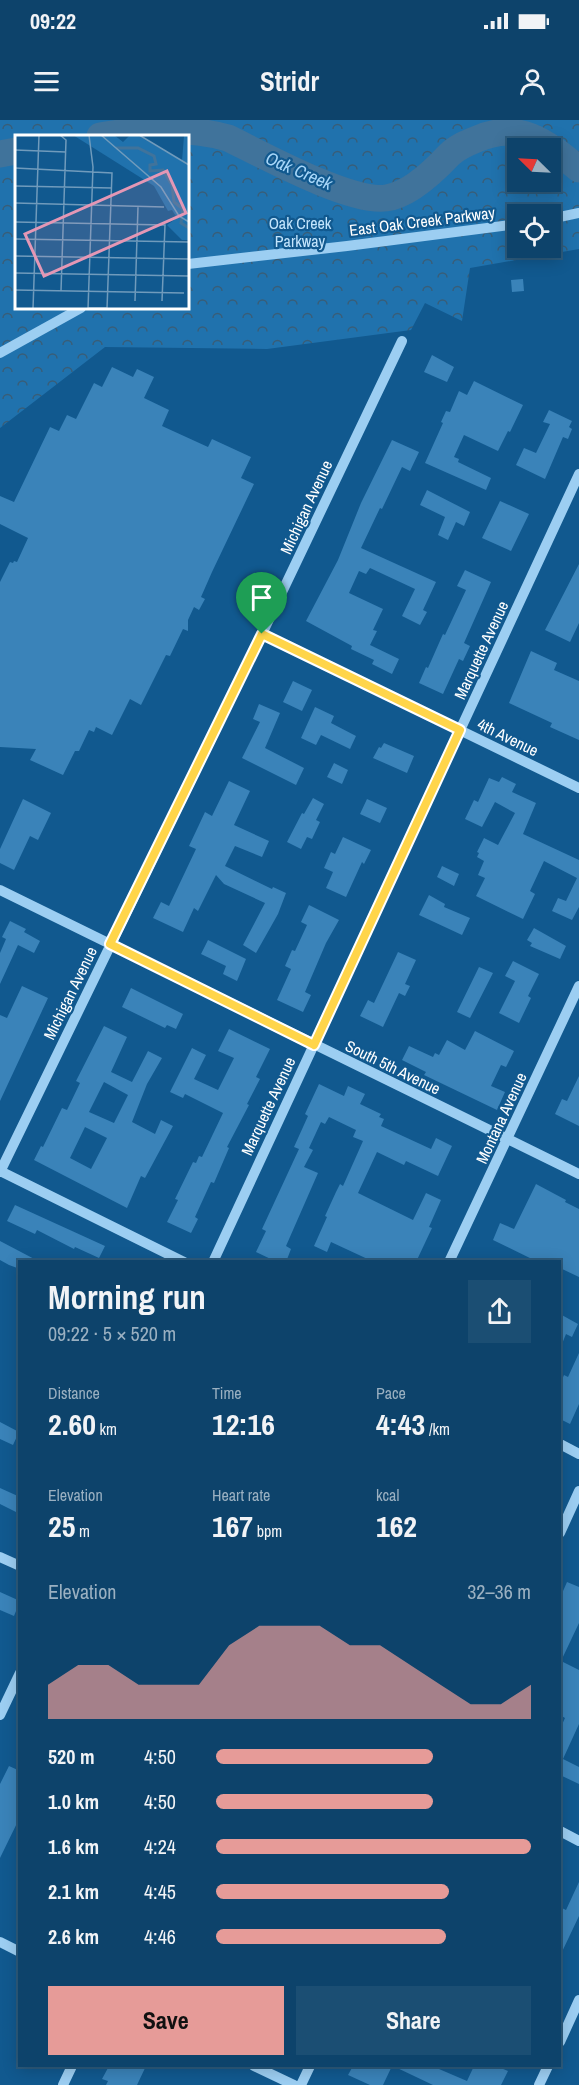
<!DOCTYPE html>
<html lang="en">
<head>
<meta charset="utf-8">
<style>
  body { margin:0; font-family:"Archivo Narrow",sans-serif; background:#1b4e73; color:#f1f3f6; height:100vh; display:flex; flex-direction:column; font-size:22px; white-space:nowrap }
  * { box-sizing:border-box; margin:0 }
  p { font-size:20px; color:#9ab0c1 }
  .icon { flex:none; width:33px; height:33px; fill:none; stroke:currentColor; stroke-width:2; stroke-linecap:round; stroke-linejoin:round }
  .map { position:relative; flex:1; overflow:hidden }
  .details { position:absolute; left:18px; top:1140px; width:543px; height:807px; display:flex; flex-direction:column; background:#0d436b; border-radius:0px; box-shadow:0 3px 15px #0003,0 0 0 2px #2d5c7e }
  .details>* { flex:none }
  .needle { width:39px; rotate:294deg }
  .controls { position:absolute; left:507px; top:18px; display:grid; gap:12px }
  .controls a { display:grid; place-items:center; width:54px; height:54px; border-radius:0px; background:#0d436b; box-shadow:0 3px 15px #0003,0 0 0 2px #2d5c7e; font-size:30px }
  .pin { position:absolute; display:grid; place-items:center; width:51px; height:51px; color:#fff; margin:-62px -26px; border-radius:50% 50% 50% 0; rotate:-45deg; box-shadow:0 0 6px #0007 }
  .pin .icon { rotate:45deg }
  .round { display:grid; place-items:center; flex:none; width:63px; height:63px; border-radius:0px; background:#1b4e73 }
  .headline { display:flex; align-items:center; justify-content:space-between; height:102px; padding:0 30px }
  h1 { font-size:33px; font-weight:700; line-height:45px }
  .stats { display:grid; grid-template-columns:repeat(3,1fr); gap:9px; height:102px; padding:6px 30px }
  .stats div { display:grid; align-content:center }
  .stats b { font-size:30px; font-weight:700 }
  .stats small { font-size:16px; font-weight:400 }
  .stats p { font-size:16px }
  .chart { height:168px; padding:12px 30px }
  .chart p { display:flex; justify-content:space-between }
  .chart svg { width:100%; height:108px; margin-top:6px; fill:#e69b98; opacity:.7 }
  .action { display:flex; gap:12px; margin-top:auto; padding:12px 30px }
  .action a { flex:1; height:69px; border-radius:0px; background:#e69b98; color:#111; font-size:24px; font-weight:700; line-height:69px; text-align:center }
  .action a+a { background:#1b4e73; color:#f1f3f6 }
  ul { padding:0 30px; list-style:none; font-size:20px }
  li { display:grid; grid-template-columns:96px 72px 1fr; align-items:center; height:45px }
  li i { height:15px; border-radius:8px; background:#e69b98 }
  .status { display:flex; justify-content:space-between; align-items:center; height:42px; padding:0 30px; background:#0d436b; direction:ltr }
  .status svg { height:16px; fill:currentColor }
  header { display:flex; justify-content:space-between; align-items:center; height:78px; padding:0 30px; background:#0d436b; font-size:27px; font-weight:700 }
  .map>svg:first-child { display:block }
</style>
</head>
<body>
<div class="status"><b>09:22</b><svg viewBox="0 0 49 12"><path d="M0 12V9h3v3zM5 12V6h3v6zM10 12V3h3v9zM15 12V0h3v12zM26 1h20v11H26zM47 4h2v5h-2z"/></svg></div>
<header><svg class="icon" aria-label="menu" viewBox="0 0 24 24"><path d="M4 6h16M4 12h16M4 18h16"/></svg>Stridr<svg class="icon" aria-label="person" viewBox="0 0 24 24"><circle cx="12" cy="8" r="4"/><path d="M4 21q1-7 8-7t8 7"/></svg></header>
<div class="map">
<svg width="579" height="1965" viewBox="0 0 579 1965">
  <defs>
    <pattern id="park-crowns" width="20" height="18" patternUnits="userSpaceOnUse" patternTransform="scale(1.5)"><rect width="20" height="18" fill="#2072ad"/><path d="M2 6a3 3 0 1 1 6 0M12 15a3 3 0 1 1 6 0" fill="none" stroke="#385d78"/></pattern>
  </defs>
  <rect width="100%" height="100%" fill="#11598f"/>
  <path fill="url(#park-crowns)" fill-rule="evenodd" d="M0 0H579V129L470 148 462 201 425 183 411 210 267 229 105 227 0 308ZM16 16H188V188H16ZM518 28H550V62H518ZM518 94H550V128H518Z"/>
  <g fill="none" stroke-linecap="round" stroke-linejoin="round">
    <path stroke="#40739b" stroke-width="27" d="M100 16C140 9 190 7 228 18 263 35 350 83 386 78 409 75 434 51 449 35 457 27 467 23 477 19 520 0 547 23 579 49
      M0 34 16 31"/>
  </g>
  <path fill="#3a83b9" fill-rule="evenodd" d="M523 159 524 171 512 172 511 160Z
    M432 235 454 247 447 262 424 252Z
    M112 247 133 257 137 249 154 257 144 278 169 290 162 306 208 327 212 319 251 337 241 358 254 364 212 452 201 477 205 479 199 490 194 487 188 500V511L183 509 170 536 166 535 141 585 130 579 112 615 96 607 94 612 89 610 79 631H75L63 655 30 640 36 629 0 627V462L10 442 13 443 14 441 17 442 28 418 0 404V376L14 382 50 307 59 311 67 295 76 299 94 263 102 267Z
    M474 261 523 285 510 312 508 311 498 331 464 315 454 337 459 339 458 342 491 358 486 370 425 343 443 303 441 302 446 291 450 292 459 271 467 275Z
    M549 290 572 301 569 307 572 309 568 319 563 317 545 359 516 345 524 328 536 333 550 304 543 302Z
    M392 320 419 332 410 351 402 347 382 389 380 388 361 428 436 462 423 490 427 492 420 505 402 496 415 469 370 448 366 454 359 451 349 473 383 489 373 510 377 511 370 525 399 539 392 554 372 544 374 540 351 529 352 526 306 501 338 440 361 383Z
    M427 370 470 392 464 406 456 402 448 420 438 415 445 397 420 385Z
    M500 381 529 394 511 431 482 418Z
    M579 444V503L570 522 545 510Z
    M465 450 491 462 464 523 470 526 463 541 459 539 443 574 419 563 426 547 428 548 443 514 445 515 466 470 457 466Z
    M531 531 557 543 554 550 579 561V620L550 607 552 603 509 583Z
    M293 561 312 570 302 591 283 582Z
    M259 584 280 593 265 628 304 648 296 665 242 638 260 602 253 599Z
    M315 587 334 596 331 603 356 616 350 629 321 615 316 625 301 618Z
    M384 623 414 636 407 653 373 638 379 627 381 628Z
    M334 643 348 650 342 664 327 657Z
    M502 657 516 664 512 672 536 683 523 714 579 740V787L572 800 552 791 558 778 566 781 577 758 544 741 530 771 535 774 523 799 476 776 485 758 478 755 484 741 477 737 479 733 477 732 484 718 498 725 515 693 495 682 482 707 465 699 474 680 478 682 489 658 499 662Z
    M229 661 250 671 234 705 269 721 262 737 235 726 225 746 272 769 273 767 286 773 278 794 256 833 243 825 265 783 224 764 216 755 198 791 194 788 183 812 153 798 161 782 169 786 196 729 189 726 198 707 205 692 212 696Z
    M313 678 324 684 316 700 320 702 312 719 307 717 301 729 287 722 302 693 304 694Z
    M23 679 51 693 38 720 30 716 14 750 0 743V729Z
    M367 679 387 688 380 703 360 694Z
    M343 717 371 730 364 744 362 742 346 777 326 768 333 752 324 748 331 732 335 734Z
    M442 746 459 754 454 766 437 757Z
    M429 775 445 784 444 787 470 798 462 815 419 795Z
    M309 785 339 800 326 823 305 872 311 875 303 892 277 880 291 849 285 846 292 830 295 831 307 805 301 802Z
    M10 801 26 809 24 812 40 821 34 833 18 825 0 864V833L6 819 2 817Z
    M534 808 566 826 560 839 530 826 532 823 527 820Z
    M208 820 246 839 237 861 223 854 226 846 201 834Z
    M398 832 416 840 405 864 410 866 405 876 399 873 383 907 360 896 368 880 374 883Z
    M513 841 539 854 528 876 531 878 519 903 499 893 515 861 505 856Z
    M479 847 493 853 470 898 457 892Z
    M22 866 48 878 0 981V895L7 898Z
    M131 868 183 894 176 909 167 905 165 908 122 887Z
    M104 906 127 917 111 952 132 962 148 931 162 938 147 964 132 1002 155 1014 161 1000 173 1006 145 1058 141 1056 127 1088 34 1040 41 1026 43 1027 62 988 67 990 80 963 76 961ZM104 962 128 975 114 1003 89 992ZM85 1007 107 1018 91 1049 70 1038Z
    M229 909 270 929 256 957 260 959 247 984 249 985 227 1027 229 1028 214 1063 211 1062 195 1097 198 1099 191 1113 167 1102 178 1080 175 1079 193 1042 196 1043 199 1036 202 1037 223 993 185 974 183 978 170 972 192 928 206 935 194 959 218 970 234 938 218 931Z
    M475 911 514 931 506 947 501 945 491 966 505 972 497 990 424 955 426 952 402 940 409 926 433 937 435 933 439 935 447 920 465 930Z
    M579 956V1006L555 994 562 979 567 981Z
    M319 964 344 976 348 966 365 974 360 984 381 994 379 997 384 999 381 1006 431 1029 436 1018 452 1026 438 1056 406 1041 404 1045 377 1032 358 1073 413 1100 426 1073 441 1080 429 1107 432 1108 416 1142H374L331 1122 327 1132 314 1126 327 1097 325 1096 336 1072 340 1064 343 1066 363 1021 353 1017 356 1010 329 997 325 1004 321 1002 309 1028 313 1030 304 1047 318 1053 286 1126 291 1129 286 1142H277L256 1132 266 1111 262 1109 299 1029 294 1027 308 996 305 994Z
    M536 1064 566 1080 565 1082 579 1089V1157L560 1148V1142H538L493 1120 500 1103 514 1109Z
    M15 1085 105 1126 99 1138 75 1127 74 1129 37 1110 35 1114 7 1101Z
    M0 1121 40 1142H20V1149L9 1145 0 1140Z
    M560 1194 578 1204 572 1217 566 1214 560 1229Z
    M579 1233V1284L570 1304 560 1299V1264L564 1255 568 1257Z
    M0 1302 19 1312 13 1325 0 1319Z
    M0 1368 20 1377V1394L0 1384Z
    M567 1462 579 1467V1503L561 1541 579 1550V1604L563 1639 579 1647V1664L560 1655V1609L565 1598 560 1595V1478Z
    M0 1472 20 1481 14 1496 0 1490Z
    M9 1646 20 1651V1697L0 1738V1664Z
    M579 1762V1796L560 1836V1787L566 1790Z
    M109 1946H146L137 1965H106L108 1961 102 1959Z
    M353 1946H392L383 1965H370L348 1955Z
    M393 1946H432L467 1961 474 1946H496L508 1951 501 1965H433Z"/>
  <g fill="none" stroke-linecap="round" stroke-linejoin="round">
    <path stroke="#9ccef2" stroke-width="10" d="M550 99 579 93
      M188 144 347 126 518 104
      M0 233 81 188
      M262 514 579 668
      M0 770 579 1054
      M0 1051 184 1142
      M0 1052 262 514 402 221
      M213 1142 579 354
      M449 1142 579 866
      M560 1324 579 1334
      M560 1413 579 1371
      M0 1437 20 1446
      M0 1595 20 1553
      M560 1711 579 1721
      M0 1822 20 1832
      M560 1922 579 1880
      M254 1946 294 1965
      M63 1965 72 1946
      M301 1965 310 1946
      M539 1965 548 1946"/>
  </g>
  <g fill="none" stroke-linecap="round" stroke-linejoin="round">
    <defs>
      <path id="route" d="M262 514 460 610 314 925 110 824Z"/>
    </defs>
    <use href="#route" stroke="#fff" stroke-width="12"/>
    <use href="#route" stroke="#ffd54a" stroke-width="8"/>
  </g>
  <g text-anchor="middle" stroke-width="4.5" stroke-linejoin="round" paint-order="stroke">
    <g font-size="16" fill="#fff" stroke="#11598f">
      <text transform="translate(422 101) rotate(-7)" y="6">East Oak Creek Parkway</text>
      <text transform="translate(306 387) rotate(-65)" y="6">Michigan Avenue</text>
      <text transform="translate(481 530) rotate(-65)" y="6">Marquette Avenue</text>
      <text transform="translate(508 617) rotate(26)" y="6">4th Avenue</text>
      <text transform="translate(70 873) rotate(-64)" y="6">Michigan Avenue</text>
      <text transform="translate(393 947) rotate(26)" y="6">South 5th Avenue</text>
      <text transform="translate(268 986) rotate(-65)" y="6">Marquette Avenue</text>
      <text transform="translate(501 998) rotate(-65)" y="6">Montana Avenue</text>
    </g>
    <g font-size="16" fill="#c3e5fd" stroke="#11598f">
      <text x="300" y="109">Oak Creek<tspan x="300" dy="18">Parkway</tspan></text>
    </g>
    <g font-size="18" font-style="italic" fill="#a8d7f9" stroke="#11598f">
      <text transform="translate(299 51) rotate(23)" y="6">Oak Creek</text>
    </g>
  </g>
  <g transform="translate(15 15)">
    <rect width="174" height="174" fill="#11598f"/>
    <path d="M58 0H99L108 7 115 0H122L167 26 169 1 158 0H174V105H167L152 90 162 83 157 75 153 76 139 51Z" fill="#2072ad"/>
    <path fill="none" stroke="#40739b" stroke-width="3" d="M101 13H123L139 21 141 29 135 30V36L148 35 157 50 159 67 168 74 166 88 174 93"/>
    <path fill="none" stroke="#709bbc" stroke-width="1.5" d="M45 0 51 5 46 156M86 0 146 52 164 81 174 87M124 0 174 30M0 15 51 17M0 33 97 38 92 174M0 51 97 53M0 68 149 72M0 87 150 90 147 166M0 104 174 107M0 121 174 124M0 138 174 141M0 155 169 158M120 166 123 72M73 173H92M18 174 24 0M73 174 78 32 74 0"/>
    <path fill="#e497b5" fill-opacity="0.15" stroke="#e497b5" stroke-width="3" d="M152 36 171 78 29 141 10 99Z"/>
    <rect width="174" height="174" fill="none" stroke="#fff" stroke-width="3"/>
  </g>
</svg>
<div class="controls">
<a><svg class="needle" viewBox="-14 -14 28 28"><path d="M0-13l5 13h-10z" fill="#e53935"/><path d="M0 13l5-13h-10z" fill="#9ab0c1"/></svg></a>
<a><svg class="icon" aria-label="locate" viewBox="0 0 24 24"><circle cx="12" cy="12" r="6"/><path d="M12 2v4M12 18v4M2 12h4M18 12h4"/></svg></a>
</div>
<div class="pin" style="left:262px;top:514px;background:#1e9e55"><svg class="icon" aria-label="arrive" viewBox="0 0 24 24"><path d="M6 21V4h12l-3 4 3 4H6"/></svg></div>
<section class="details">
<div class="headline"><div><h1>Morning run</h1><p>09:22 · 5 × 520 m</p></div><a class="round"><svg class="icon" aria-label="share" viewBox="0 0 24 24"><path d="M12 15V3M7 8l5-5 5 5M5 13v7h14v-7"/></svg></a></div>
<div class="stats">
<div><p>Distance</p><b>2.60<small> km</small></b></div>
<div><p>Time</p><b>12:16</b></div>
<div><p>Pace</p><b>4:43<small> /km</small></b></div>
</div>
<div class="stats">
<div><p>Elevation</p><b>25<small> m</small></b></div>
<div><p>Heart rate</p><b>167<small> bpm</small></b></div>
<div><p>kcal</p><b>162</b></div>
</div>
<div class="chart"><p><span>Elevation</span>32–36 m</p>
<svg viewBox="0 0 160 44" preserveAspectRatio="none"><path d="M0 44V30L10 22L20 22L30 30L40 30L50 30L60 14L70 6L80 6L90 6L100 14L110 14L120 22L130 30L140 38L150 38L160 30V44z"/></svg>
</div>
<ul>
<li><b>520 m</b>4:50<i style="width:69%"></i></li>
<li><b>1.0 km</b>4:50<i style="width:69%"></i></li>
<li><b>1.6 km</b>4:24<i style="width:100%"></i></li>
<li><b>2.1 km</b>4:45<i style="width:74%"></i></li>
<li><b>2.6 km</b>4:46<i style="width:73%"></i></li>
</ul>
<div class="action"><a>Save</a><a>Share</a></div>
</section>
</div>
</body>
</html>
